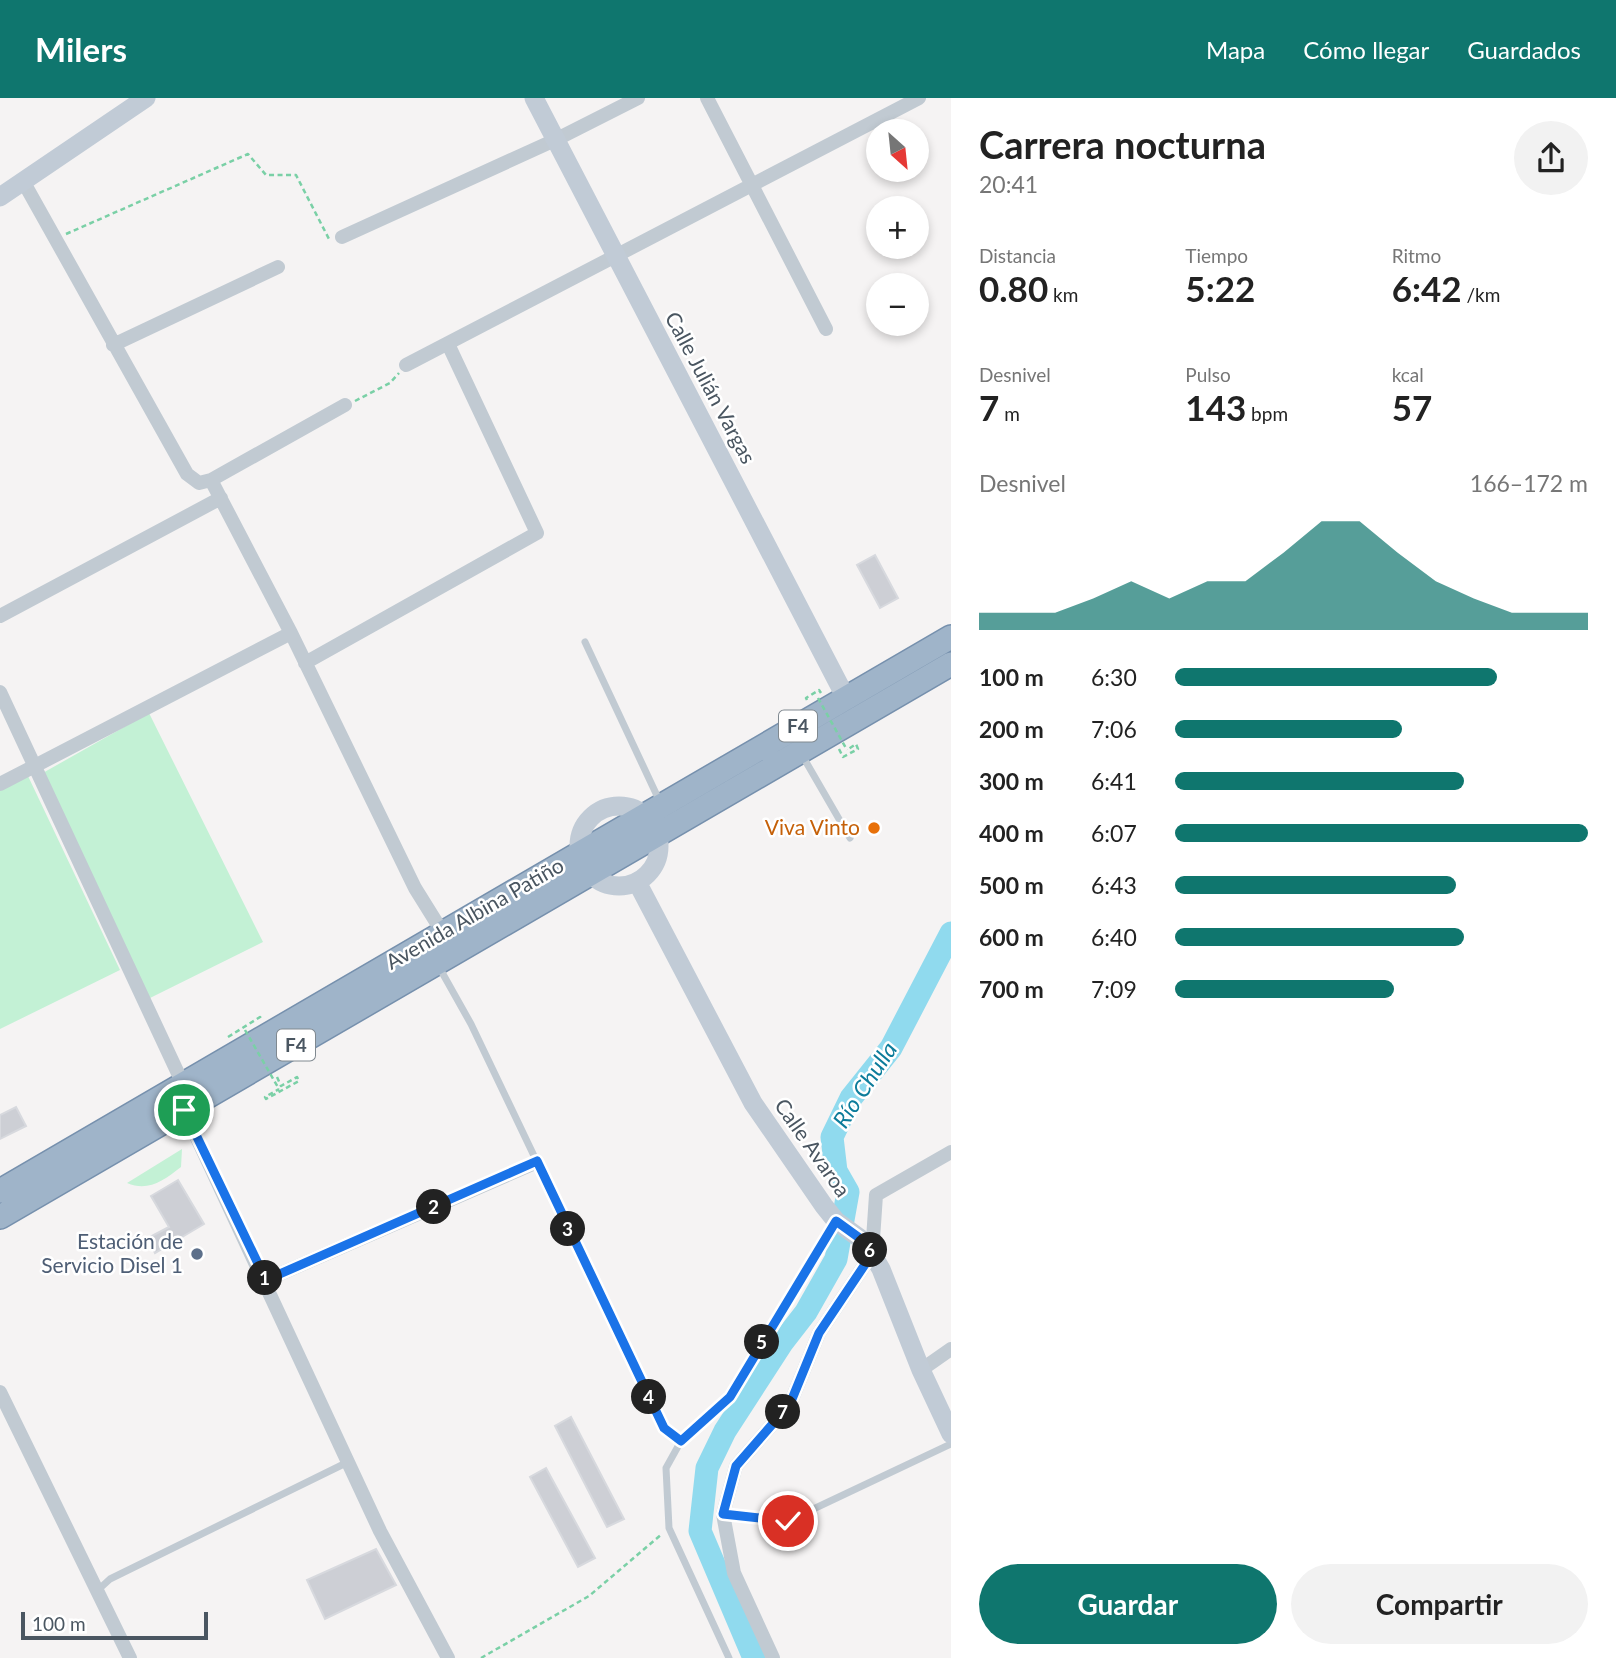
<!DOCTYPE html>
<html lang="es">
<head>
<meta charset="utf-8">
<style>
  body { margin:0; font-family:Lato,sans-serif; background:#f2f2f2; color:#222; height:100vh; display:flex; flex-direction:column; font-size:26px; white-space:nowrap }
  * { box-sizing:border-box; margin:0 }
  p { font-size:23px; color:#767676 }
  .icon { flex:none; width:38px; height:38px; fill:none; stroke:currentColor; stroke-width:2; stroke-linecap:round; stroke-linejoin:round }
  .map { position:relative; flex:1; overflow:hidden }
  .panel { display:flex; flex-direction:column; background:#fff; width:665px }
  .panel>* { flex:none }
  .needle { width:46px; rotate:153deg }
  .fabs { position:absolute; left:866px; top:21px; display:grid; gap:14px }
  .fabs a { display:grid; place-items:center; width:63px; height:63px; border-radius:50%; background:#fff; box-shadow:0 4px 10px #0003; font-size:35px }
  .scale { position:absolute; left:21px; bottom:18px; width:187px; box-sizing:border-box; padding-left:7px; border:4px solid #4a5661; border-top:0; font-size:19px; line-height:24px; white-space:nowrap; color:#4a5661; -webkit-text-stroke:5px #fff; paint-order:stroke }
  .pin { position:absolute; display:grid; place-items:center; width:60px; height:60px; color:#fff; margin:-30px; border:4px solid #fff; border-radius:50%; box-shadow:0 2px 7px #0007 }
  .km { position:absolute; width:35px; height:35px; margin:-18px; border-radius:50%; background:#222; color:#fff; font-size:19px; line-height:35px; text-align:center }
  .round { display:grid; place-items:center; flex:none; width:74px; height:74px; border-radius:37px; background:#f2f2f2 }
  .summary { display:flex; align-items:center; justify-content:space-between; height:119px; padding:0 28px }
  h1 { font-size:38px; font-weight:700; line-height:52px }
  .figures { display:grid; grid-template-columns:repeat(3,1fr); gap:10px; height:119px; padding:7px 28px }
  .figures div { display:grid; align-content:center }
  .figures b { font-size:35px; font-weight:700 }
  .figures small { font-size:19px; font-weight:400 }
  .figures p { font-size:19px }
  .chart { height:196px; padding:14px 28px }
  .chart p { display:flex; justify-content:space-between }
  .chart svg { width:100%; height:126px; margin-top:7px; fill:#0f766e; opacity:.7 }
  .action { display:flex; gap:14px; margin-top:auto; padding:14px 28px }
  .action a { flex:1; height:80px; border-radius:42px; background:#0f766e; color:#fff; font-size:28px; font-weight:700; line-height:80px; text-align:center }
  .action a+a { background:#f2f2f2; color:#222 }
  ul { padding:0 28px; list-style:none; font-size:23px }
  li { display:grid; grid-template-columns:112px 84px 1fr; align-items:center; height:52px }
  li i { height:18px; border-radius:9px; background:#0f766e }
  header { display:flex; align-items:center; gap:42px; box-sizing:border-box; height:98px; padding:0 35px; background:#0f766e; color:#fff }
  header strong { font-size:33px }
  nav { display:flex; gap:38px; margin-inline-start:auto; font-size:24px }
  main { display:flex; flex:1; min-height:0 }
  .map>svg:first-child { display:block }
</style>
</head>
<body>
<header>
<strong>Milers</strong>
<nav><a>Mapa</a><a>Cómo llegar</a><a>Guardados</a></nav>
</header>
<main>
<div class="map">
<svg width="951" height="1560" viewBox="0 0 951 1560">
  <rect width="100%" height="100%" fill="#f5f3f3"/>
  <path fill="#c3f1d5" d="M149 615 263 844 150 900 41 676Z
    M28 678 120 872 0 931V690Z
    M182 1051 181 1069C163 1083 148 1094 127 1085Z"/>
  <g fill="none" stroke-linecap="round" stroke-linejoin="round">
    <path stroke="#90daee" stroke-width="23" d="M754 1560 700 1433 707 1370 725 1333 782 1245 806 1214 836 1161 848 1094 836 1073 832 1039 851 1000 891 950 951 835"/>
  </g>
  <path fill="#cdcfd5" stroke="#d7d9de" stroke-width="2" d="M875 457 898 500 880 510 857 467Z
    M16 1009 26 1028 0 1041V1017Z
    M178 1082 204 1126 155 1155 148 1140 169 1129 151 1098Z
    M571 1319 624 1421 607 1429 555 1328Z
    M546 1370 595 1460 578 1469 530 1379Z
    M376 1451 396 1487 325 1521 307 1482Z"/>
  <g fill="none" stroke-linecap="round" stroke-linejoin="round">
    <defs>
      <path id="trunk" d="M0 1093 951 539
        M0 1119 951 566"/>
    </defs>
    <use href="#trunk" stroke="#7690ad" stroke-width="26"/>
    <path stroke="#7ad0a6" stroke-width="2.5" stroke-dasharray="5 3.5" stroke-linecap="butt" d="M66 136 248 56 266 77H296L329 141
      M355 303 390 285 399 275
      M807 602 806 600 819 592 821 595
      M839 651 843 659 858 651 856 646 847 652
      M228 939 260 919 262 922
      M277 979 281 988 297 979 299 983 266 1001 265 999 279 991
      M481 1560 589 1498 662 1436"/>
    <path stroke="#c1cad2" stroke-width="7" d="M585 544 660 704
      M802 657 850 740
      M439 869 471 926 664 1330 681 1343
      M724 1416 788 1423 951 1346
      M98 1492 110 1481 348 1364
      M729 1560 669 1430 666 1370 681 1343 730 1299 835 1125"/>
    <path stroke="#c1cad2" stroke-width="14" d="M707 0 826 231
      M23 83 187 376 199 385 211 382 291 535 415 790 443 835
      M342 139 555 42 638 0
      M113 247 278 169
      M406 267 919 0
      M211 382 345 307
      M0 518 221 400
      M305 565 537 435 448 246
      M0 594 183 986
      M0 686 291 535
      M184 1012 380 1433 448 1560
      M266 1182 537 1064
      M921 1272 951 1251
      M0 1294 130 1560
      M773 1560 734 1475 723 1416 736 1368 790 1306 819 1235 872 1156 876 1097 951 1054"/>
    <path stroke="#c1cbd6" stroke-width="19" d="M534 0 846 600
      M0 99 146 0
      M579 748a40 40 0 1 1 80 0a40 40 0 1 1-80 0Z
      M637 784 753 1005 824 1108 836 1123 865 1144 881 1171 921 1272 951 1336"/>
    <use href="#trunk" stroke="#9fb4c9" stroke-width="23"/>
    <path stroke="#7ad0a6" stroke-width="2.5" stroke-dasharray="5 3.5" stroke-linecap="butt" d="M818 600 847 652
      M245 932 279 991"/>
  </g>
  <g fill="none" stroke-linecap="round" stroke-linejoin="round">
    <defs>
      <path id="route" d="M184 1012 266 1182 537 1063 664 1330 681 1343 730 1299 836 1123 865 1144 872 1156 819 1235 790 1306 736 1368 723 1416 788 1423"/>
    </defs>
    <use href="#route" stroke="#fff" stroke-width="14"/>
    <use href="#route" stroke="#1a73e8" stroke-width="9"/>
  </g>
  <circle fill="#e8710a" stroke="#fff" stroke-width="2.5" cx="874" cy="730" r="7"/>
  <circle fill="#5c6f8a" stroke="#fff" stroke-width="2.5" cx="197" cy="1156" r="7"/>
  <g text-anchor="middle" stroke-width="5" stroke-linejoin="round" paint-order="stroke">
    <g fill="#fff" stroke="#808990" stroke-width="2">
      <rect x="779" y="612.5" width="38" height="31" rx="5"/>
      <rect x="277" y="931.5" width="38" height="31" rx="5"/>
    </g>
    <g font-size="19" font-weight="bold" fill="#4a5661">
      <text x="798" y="635">F4</text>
      <text x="296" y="954">F4</text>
    </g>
    <g font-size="21" fill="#4a5661" stroke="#fff">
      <text transform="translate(710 290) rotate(62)" y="7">Calle Julián Vargas</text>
      <text transform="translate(475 816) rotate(-30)" y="7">Avenida Albina Patiño</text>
      <text transform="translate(812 1050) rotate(55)" y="7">Calle Avaroa</text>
    </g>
    <g font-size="21" fill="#c56008" stroke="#fff" text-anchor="end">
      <text x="860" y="737">Viva Vinto</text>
    </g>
    <g font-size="21" fill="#4e5e75" stroke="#fff" text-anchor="end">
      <text x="183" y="1151">Estación de<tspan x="183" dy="24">Servicio Disel 1</tspan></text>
    </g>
    <g font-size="23" font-style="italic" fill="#0c7c9b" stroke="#fff">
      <text transform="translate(865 987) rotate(-57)" y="8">Río Chulla</text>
    </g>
  </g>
</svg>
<div class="fabs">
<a><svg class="needle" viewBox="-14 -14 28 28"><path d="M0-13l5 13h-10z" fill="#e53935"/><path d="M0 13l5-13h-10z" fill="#767676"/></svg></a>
<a>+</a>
<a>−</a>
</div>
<div class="scale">100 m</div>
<div class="pin" style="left:184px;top:1012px;background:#1e9e55"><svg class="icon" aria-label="arrive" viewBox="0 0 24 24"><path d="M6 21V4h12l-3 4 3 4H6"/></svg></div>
<div class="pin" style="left:788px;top:1423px;background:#d93025"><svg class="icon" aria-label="check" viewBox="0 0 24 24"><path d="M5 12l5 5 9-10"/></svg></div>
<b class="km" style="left:265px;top:1180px">1</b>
<b class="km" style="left:434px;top:1109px">2</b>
<b class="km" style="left:568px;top:1131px">3</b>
<b class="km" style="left:649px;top:1299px">4</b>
<b class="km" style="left:762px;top:1244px">5</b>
<b class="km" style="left:870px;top:1152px">6</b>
<b class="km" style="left:783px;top:1314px">7</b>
</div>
<section class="panel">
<div class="summary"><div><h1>Carrera nocturna</h1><p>20:41</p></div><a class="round"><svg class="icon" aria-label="share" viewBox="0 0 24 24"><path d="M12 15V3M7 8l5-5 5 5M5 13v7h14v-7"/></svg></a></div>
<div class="figures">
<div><p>Distancia</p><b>0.80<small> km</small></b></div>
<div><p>Tiempo</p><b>5:22</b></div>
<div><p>Ritmo</p><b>6:42<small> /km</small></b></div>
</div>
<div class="figures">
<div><p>Desnivel</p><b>7<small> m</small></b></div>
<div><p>Pulso</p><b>143<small> bpm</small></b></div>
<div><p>kcal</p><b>57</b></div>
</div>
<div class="chart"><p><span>Desnivel</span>166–172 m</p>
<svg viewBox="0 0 160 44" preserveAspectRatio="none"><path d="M0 44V38L10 38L20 38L30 33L40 27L50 33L60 27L70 27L80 17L90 6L100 6L110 17L120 27L130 33L140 38L150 38L160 38V44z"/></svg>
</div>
<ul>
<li><b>100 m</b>6:30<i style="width:78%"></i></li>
<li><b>200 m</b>7:06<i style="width:55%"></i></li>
<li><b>300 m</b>6:41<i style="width:70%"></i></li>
<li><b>400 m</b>6:07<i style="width:100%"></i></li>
<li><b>500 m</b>6:43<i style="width:68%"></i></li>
<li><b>600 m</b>6:40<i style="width:70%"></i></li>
<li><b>700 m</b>7:09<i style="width:53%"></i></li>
</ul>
<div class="action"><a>Guardar</a><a>Compartir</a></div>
</section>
</main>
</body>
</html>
